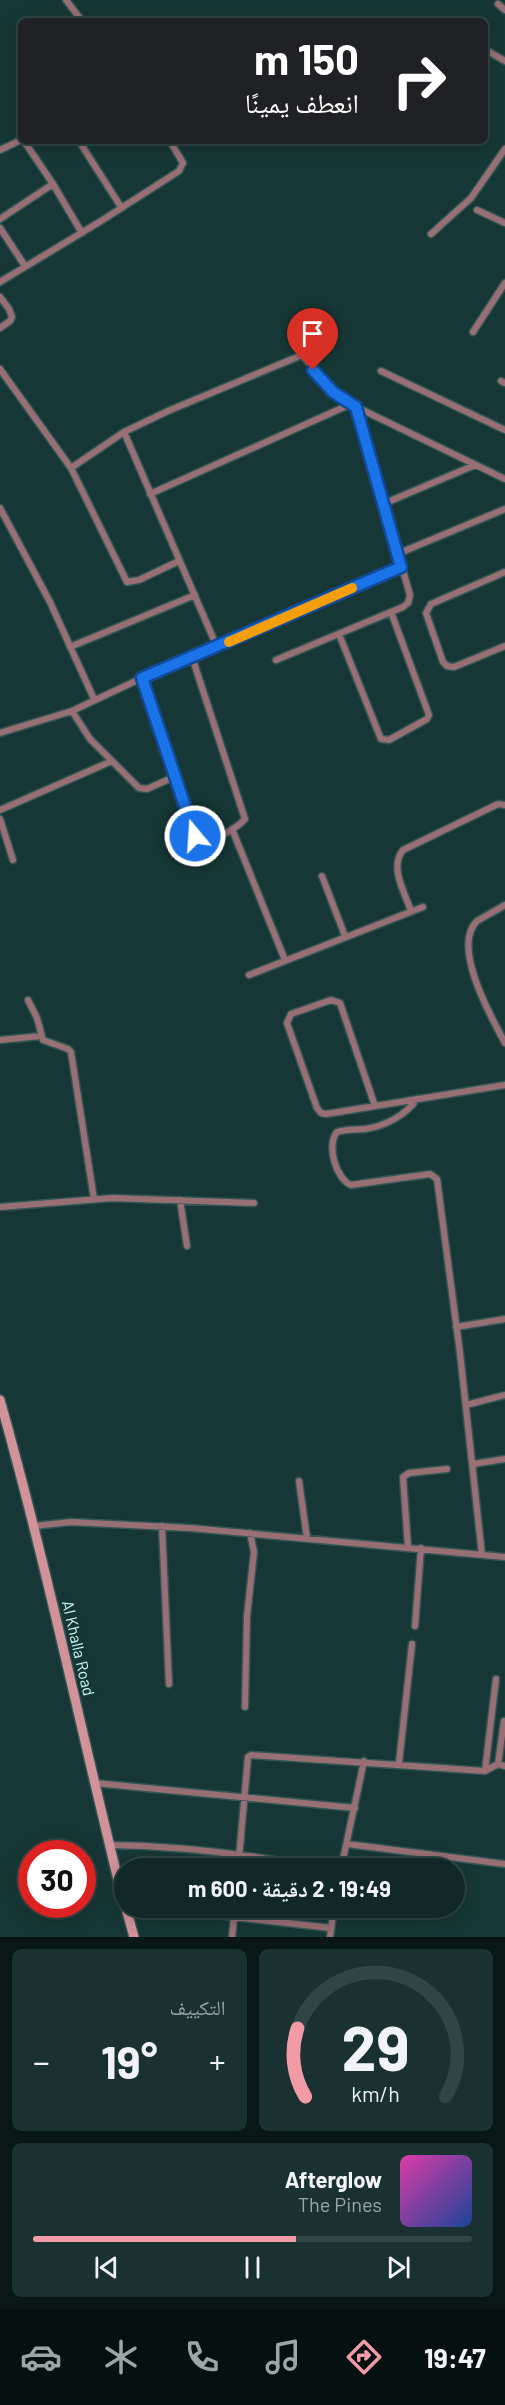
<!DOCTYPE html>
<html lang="ar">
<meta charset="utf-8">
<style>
:root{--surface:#102928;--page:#193130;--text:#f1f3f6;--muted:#9ca6a8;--line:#304545;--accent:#f39aa7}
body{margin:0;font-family:Barlow,"Noto Naskh Arabic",sans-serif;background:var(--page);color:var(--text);direction:rtl;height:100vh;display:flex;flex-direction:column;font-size:22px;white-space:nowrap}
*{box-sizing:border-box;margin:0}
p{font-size:20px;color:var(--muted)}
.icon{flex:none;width:33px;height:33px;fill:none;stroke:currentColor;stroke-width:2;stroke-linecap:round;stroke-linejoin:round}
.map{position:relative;height:1937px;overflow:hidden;direction:ltr}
.details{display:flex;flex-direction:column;gap:12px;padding:12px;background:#091716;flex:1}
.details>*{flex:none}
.guide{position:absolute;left:18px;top:18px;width:470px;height:126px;border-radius:9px;box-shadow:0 3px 15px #0003,0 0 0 2px var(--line);direction:rtl;background:#202124;color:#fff;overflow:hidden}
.speed{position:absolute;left:18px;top:1840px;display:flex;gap:12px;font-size:30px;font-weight:700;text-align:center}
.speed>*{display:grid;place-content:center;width:78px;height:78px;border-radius:50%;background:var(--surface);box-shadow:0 3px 15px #0003,0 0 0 2px var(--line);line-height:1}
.speed .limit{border:9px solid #d22;background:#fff;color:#111}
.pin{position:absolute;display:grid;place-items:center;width:51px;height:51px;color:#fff;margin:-62px -26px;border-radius:50% 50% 50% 0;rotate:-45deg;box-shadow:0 0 6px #0007}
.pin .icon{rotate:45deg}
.me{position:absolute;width:66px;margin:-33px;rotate:342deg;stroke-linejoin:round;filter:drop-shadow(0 0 4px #0008)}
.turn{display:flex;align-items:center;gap:21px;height:126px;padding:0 30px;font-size:27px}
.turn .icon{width:78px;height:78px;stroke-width:2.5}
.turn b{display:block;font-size:42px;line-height:51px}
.big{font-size:45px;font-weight:700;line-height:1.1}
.details .widget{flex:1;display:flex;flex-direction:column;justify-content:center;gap:9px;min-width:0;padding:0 21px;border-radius:9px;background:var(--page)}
.details .dial{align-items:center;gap:0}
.dial svg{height:156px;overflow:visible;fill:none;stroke:var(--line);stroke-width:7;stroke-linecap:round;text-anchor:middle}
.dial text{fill:var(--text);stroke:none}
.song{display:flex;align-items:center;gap:18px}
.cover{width:72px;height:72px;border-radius:9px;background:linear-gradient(135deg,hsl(320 70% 55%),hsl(220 70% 35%))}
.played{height:6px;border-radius:3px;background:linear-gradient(90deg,var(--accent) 60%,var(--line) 60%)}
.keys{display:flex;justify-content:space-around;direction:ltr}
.heat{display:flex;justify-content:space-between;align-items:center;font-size:33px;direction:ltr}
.details .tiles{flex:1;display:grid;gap:12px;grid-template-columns:1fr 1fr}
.widget:last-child{grid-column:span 2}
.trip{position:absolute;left:114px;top:1858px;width:351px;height:60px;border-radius:30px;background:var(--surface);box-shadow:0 3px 15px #0003,0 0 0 2px var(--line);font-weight:700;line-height:60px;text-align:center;direction:rtl}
.menu{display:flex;height:96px;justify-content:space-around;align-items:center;background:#061010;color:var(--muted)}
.menu .icon{width:42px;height:42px}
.menu .active{color:var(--accent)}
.menu b{font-size:27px;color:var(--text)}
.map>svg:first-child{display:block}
</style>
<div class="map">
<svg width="505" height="1937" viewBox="0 0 505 1937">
<rect width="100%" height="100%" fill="#163735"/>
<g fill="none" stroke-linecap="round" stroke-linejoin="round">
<g stroke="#335654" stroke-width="9">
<path id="street" d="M66 0 82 21
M498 4 505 10
M484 49 505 61
M24 141 53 184
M79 141 121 207
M0 150 21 140
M477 210 505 223
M0 219 53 184 82 233
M0 228 25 266
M431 234 471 198 505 149
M0 282 101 221 179 171 183 163 170 141
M0 297 9 309 12 317 10 321 0 328
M473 332 505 283
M0 369 71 468
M381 371 505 430
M501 381 505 383
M124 432 217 647
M150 494 351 404
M383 504 475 465
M0 508 50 602 94 699
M397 554 505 509
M179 561 139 580 127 582 71 468 124 432 168 411 302 355 333 392 346 402 505 479
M505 572 431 604 426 613 443 662 447 666 454 667 505 646
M339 634 381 739 389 740 427 719 429 715 391 612
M70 647 195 595
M276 660 403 607 408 603 410 595 356 407
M142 678 195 836 199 840C214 841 235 830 245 819L192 657
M0 733 72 711
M176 776 147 789 139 788 90 739 72 711 142 678 401 567
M0 810 112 761
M0 819 13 860
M232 829 285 960
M322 876 345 936
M505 905 477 921C451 946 491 1017 505 1043
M411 911C405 893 389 867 403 850L498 804 505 805
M249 975 423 907
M28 1000 37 1018 43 1040 68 1049 71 1052 94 1199
M0 1040 41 1036
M417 1099C405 1116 385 1126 365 1129 355 1130 346 1129 337 1132 326 1145 336 1179 351 1185L430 1174 437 1179 460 1353 482 1555
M375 1106 340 1003 331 1000 291 1014 287 1023 317 1108 321 1113 326 1114 505 1085
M180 1200 187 1246
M0 1207 112 1198 254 1203
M456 1327 505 1319
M466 1405 505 1395
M473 1464 505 1459
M299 1481 307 1538
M34 1526 71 1522 190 1528 505 1557
M162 1526 169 1684
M408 1547 403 1477 409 1473 447 1469
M415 1626 421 1548
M245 1707 247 1616 254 1552 250 1533
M399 1763 412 1644
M498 1764 504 1721
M485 1771 496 1679
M94 1783 355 1808
M347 1844 505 1864
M109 1845C182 1846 254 1855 325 1869
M238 1869 248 1757 251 1755 485 1771 498 1764 505 1766
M341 1869 364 1761
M156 1908 331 1928
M232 1937 235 1908
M330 1937 334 1908"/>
</g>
<g stroke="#335654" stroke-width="12">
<path id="secondary" d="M0 1400C47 1566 82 1736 124 1904
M126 1908 134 1937"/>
</g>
<use href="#street" stroke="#986f75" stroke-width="6"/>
<use href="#secondary" stroke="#d1929a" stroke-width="9"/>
</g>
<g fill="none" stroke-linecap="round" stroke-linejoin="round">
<g stroke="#114b97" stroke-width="15">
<path id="route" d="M195 836 142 678 401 567 356 407 333 392 313 370"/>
</g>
<use href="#route" stroke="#1a73e8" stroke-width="10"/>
<path stroke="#f59e0b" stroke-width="10" d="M229 642 352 588"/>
</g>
<g text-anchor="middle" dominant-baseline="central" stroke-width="6" stroke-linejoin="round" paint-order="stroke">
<g font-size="16" fill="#c9f8f4" stroke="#163735">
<text transform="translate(79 1648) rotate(77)">Al Khalla Road</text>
</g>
</g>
</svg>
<div class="speed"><div class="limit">30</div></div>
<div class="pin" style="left:313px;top:370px;background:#d93025"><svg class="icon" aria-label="arrive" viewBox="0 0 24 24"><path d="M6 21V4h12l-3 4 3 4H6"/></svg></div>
<svg class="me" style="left:195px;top:836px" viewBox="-20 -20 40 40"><circle r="17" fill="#1a73e8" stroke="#fff" stroke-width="3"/><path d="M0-11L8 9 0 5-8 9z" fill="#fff"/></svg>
<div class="trip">19:49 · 2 دقيقة · 600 m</div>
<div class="guide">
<div class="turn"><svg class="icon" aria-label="right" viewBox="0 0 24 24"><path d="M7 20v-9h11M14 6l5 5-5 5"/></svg><div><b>150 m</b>انعطف يمينًا</div></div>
</div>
</div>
<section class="details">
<div class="tiles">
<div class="widget dial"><svg viewBox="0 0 100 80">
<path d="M14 69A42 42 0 1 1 86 69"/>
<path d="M14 69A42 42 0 0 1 10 34" stroke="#f39aa7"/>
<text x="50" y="56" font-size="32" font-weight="700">29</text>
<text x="50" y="72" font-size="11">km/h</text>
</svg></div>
<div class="widget"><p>التكييف</p>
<div class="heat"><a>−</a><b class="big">19°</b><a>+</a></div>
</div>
<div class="widget">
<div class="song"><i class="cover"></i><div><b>Afterglow</b><p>The Pines</p></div></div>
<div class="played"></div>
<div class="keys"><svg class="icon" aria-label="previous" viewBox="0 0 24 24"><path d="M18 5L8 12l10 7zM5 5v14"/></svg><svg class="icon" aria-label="pause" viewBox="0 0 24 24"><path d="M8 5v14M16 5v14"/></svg><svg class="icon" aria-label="next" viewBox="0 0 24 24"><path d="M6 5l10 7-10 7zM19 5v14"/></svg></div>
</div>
</div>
</section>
<nav class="menu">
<b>19:47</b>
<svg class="icon active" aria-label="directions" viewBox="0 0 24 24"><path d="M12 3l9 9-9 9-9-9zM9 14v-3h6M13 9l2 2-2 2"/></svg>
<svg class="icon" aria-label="music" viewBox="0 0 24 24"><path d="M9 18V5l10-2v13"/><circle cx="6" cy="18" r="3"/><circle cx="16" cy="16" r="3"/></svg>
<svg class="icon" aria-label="phone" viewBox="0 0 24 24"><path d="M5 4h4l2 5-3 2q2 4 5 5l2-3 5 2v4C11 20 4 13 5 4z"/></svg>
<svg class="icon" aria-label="climate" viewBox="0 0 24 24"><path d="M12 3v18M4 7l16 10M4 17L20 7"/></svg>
<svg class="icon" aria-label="car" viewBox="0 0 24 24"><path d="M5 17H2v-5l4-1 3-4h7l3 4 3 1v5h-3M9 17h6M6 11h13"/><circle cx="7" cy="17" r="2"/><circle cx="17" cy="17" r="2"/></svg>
</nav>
